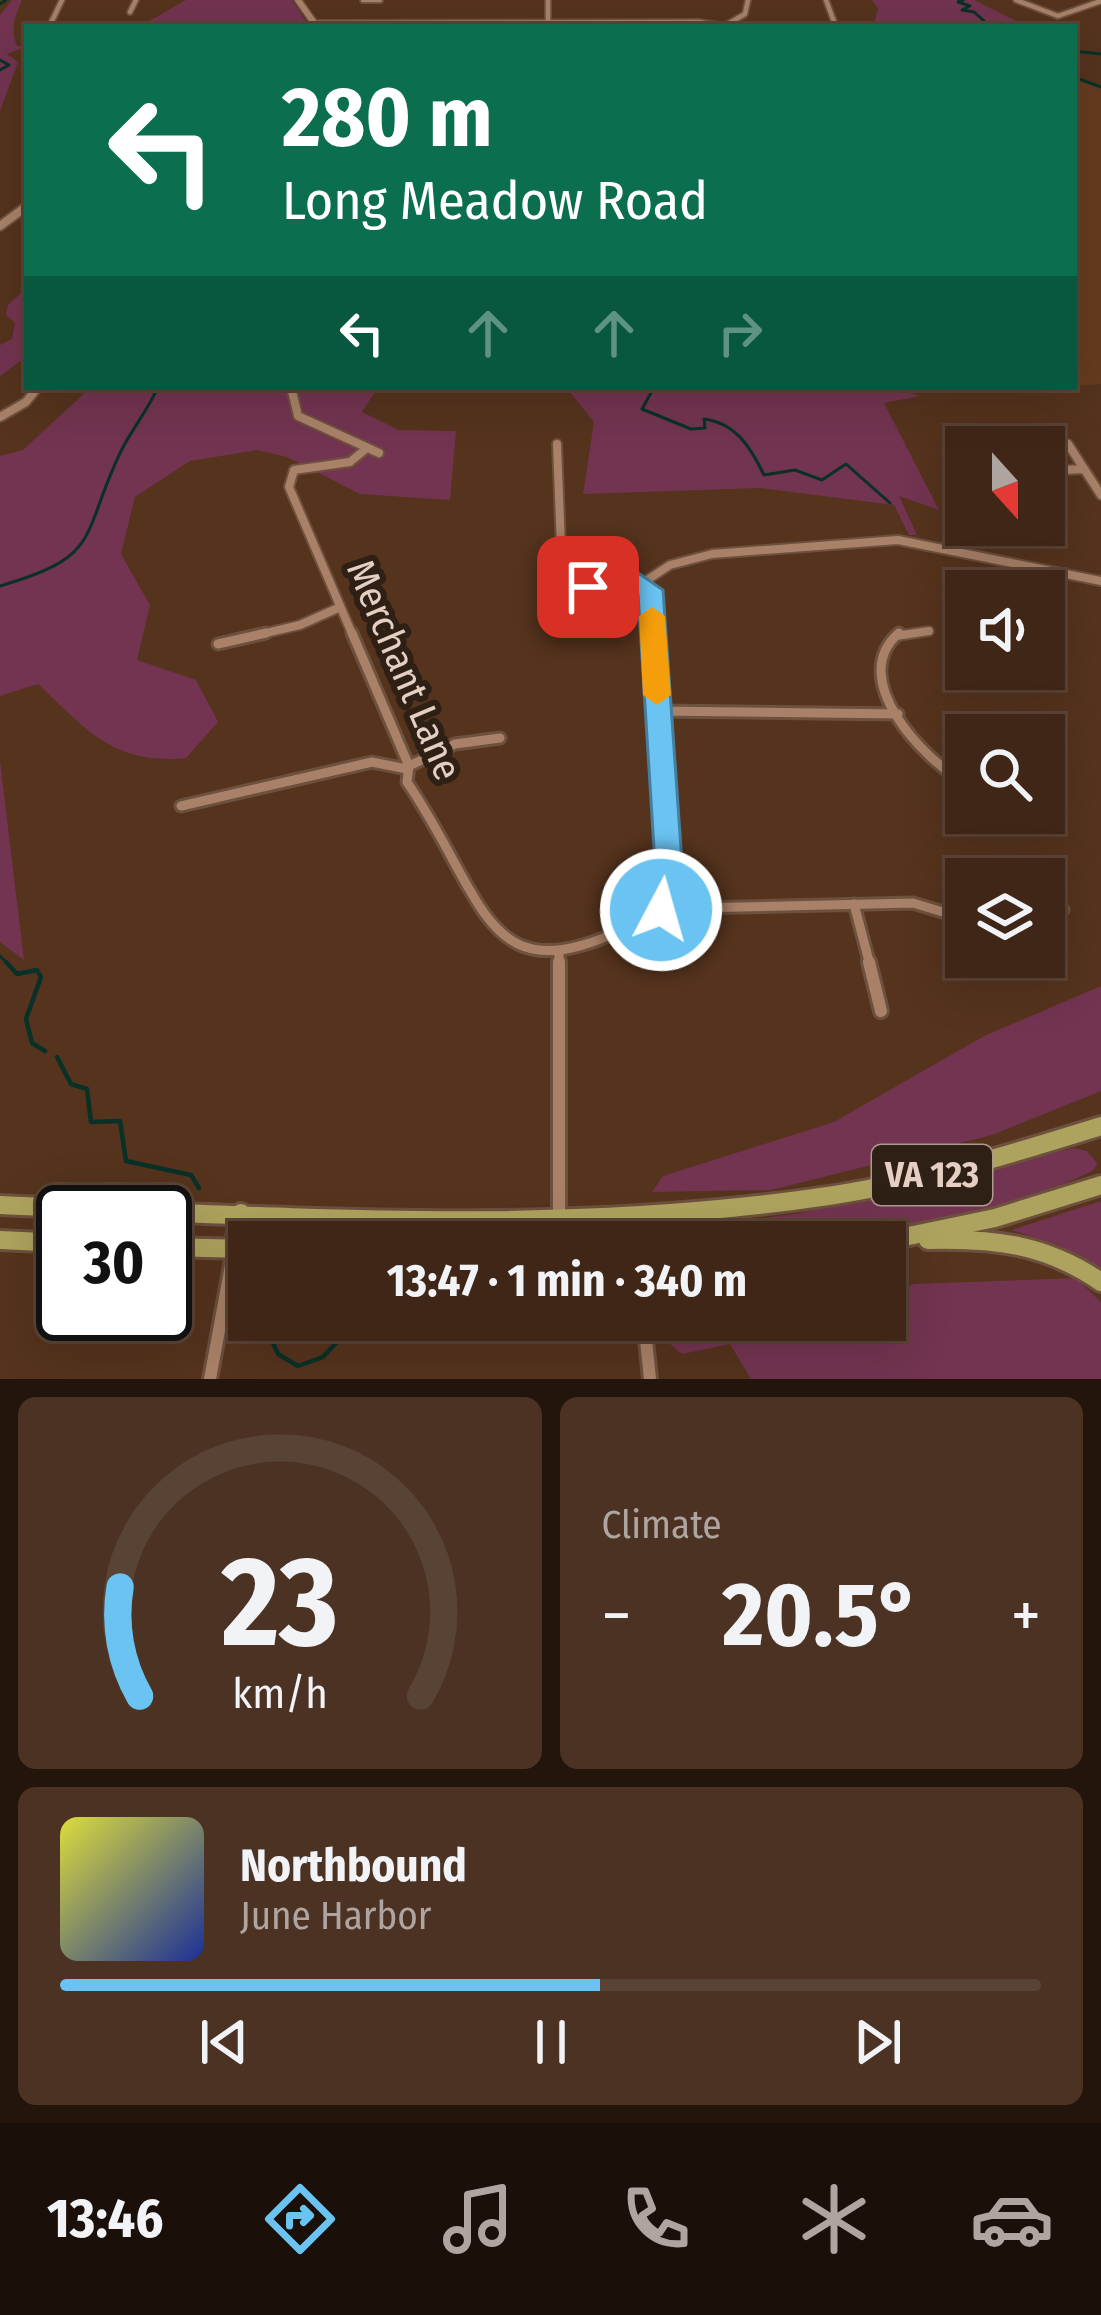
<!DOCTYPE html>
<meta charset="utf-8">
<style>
:root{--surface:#402616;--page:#4b3223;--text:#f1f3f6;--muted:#aea5a1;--line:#594335;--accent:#6ac3f1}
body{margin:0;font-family:"Fira Sans Condensed",sans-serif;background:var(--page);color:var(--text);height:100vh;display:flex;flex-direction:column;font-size:45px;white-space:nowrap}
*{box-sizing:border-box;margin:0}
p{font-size:39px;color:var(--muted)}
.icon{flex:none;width:66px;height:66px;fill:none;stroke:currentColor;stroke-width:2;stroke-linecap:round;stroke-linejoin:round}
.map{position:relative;height:1379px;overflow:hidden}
.drawer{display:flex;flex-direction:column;gap:18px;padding:18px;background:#23150c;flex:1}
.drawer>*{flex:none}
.guide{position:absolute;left:24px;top:24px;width:1053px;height:366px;border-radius:0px;box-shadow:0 12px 48px #0002,0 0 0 3px var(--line);background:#0b6e4f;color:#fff;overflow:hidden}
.needle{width:78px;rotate:159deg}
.buttons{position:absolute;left:945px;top:426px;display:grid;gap:24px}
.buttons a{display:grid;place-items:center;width:120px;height:120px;border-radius:0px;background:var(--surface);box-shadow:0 12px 48px #0002,0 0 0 3px var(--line);font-size:60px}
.speed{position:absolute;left:36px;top:1185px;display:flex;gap:24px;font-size:60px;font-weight:700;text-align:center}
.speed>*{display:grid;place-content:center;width:156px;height:156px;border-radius:50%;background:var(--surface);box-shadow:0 12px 48px #0002,0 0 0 3px var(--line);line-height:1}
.speed .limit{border:6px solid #111;border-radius:18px;background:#fff;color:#111}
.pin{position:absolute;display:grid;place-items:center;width:102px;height:102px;color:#fff;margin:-51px;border-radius:24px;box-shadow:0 6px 18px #0006}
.me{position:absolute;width:132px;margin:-66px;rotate:6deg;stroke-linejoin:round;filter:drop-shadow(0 0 9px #0008)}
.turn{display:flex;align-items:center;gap:42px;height:252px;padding:0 60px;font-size:54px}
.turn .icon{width:156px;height:156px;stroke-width:2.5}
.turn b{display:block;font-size:84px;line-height:102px}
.lanes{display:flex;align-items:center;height:114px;padding:0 60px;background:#0003;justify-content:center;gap:60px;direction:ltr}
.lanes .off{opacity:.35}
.big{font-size:90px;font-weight:700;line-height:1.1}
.drawer .tile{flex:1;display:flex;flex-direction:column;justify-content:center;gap:18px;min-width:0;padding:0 42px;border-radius:18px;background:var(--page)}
.drawer .dial{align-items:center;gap:0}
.dial svg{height:312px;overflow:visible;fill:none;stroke:var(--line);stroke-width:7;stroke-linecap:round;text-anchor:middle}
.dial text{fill:var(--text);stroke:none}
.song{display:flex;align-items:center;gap:36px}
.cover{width:144px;height:144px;border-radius:18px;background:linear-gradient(135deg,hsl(60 70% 55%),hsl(230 70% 35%))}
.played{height:12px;border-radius:6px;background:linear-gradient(90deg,var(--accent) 55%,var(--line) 55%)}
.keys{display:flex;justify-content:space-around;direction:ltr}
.heat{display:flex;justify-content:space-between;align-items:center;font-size:66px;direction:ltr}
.drawer .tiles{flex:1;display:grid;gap:18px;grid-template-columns:1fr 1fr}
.tile:last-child{grid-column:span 2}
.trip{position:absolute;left:228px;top:1221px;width:678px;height:120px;border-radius:0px;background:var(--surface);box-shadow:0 12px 48px #0002,0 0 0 3px var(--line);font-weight:700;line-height:120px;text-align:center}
.dock{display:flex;height:192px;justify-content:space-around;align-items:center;background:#1a0f09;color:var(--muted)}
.dock .icon{width:84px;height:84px}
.dock .active{color:var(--accent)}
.dock b{font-size:54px;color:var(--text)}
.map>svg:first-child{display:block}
</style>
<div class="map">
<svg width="1101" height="1379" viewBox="0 0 1101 1379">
<rect width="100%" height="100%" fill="#55331d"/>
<path fill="#643b20" d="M1074 77 1101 87V384L1074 386Z"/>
<path fill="#723450" d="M12 0H22C15 16 10 29 17 46H27L7 54 18 62 0 111V15Z
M186 0H292L310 27H139Z
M872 0H974L1028 27H873L878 9Z
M27 288V356L0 376V345L12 339 15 323 6 315 8 305Z
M91 387H378L362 412 399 430 456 431 450 500 360 494 287 457 257 450 190 461 135 497 121 554 150 605 137 660 196 680 218 722 186 758C113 765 87 730 38 684L0 696V456L23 450Z
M566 387H892L920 396 884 403 939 510 899 496 917 535H909L894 505 760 488 583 494 594 422Z
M0 761 24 960 0 942Z
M1101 986V1091L992 1135 771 1190 652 1192 663 1176 834 1122 984 1036Z
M1074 1148 1087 1151 1098 1164 1092 1171C977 1229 803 1242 676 1242 645 1242 613 1245 583 1241L604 1233 670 1232 800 1213Z
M1101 1201V1273L1058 1245 1011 1230Z
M263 1228 529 1231 533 1238 267 1241 257 1238Z
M1076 1278 1101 1302V1379H751L730 1344 682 1354 656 1332 659 1320H885V1296L913 1284Z"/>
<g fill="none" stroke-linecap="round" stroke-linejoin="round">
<path stroke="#093127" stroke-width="3" d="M963 0 958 2 970 6 962 10 974 12 991 27
M0 4 6 0
M1074 51 1101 54
M0 60 9 65 0 70
M1074 77 1101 87
M647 387 652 391 642 409 691 429 705 428 704 419C736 423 751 448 764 475L795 470 822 480 846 464 890 503
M0 586C104 556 80 536 121 451 132 429 148 410 158 387
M0 956 9 965"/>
<path stroke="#093127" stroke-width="4.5" d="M6 962 17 974 37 970 41 977 26 1019 32 1043 45 1051
M57 1057 71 1084 87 1089 91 1122 120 1121 126 1161 191 1175 199 1188
M263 1321 278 1354 298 1366 323 1357 348 1330"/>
<g stroke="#6d503d" stroke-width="8">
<path id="minor-far3" d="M363 0H380
M548 0V22
M826 0 836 27
M1016 0 1058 16 1101 1
M130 12 136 0
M314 23 699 22 730 27
M726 25 745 14 748 0
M49 27 62 0"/>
</g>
<g stroke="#6d503d" stroke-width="12">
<path id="minor-far2" d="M291 387 298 416 379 453
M0 417 26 402 38 387
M557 444 562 573 580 587 644 582 670 565 712 554 898 540 1101 581
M1068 444 1101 495
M1044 471 1084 469
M644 582 650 591 653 636
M253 636 300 625 338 608
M353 636 289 487 294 470 350 462 367 448
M896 636 929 631"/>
</g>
<g stroke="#6d503d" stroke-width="15">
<path id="minor-far1" d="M352 633 409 766 407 782C496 913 483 1015 674 902L694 908 913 903 966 919
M653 633 674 902
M899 633C846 678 923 760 966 783
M218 644 266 633
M658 711 898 714
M409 766 455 744 500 738
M181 806 372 762 407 769
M854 904 870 965
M1044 918 1063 910
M559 951V965"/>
</g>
<g stroke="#6d503d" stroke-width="18">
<path id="minor" d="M559 962V1242
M869 962 881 1011
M636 1320 646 1340 650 1379
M210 1379 234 1249"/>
</g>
<g stroke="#6d503d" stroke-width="9">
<path id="secondary-far1" d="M298 0 317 27"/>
</g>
<g stroke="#6d503d" stroke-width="12">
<path id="secondary" d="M0 226 27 206"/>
</g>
<g stroke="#6d503d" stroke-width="24">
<path id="primary" d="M0 1205C276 1216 553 1237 828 1196 921 1182 1011 1154 1101 1126
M0 1240 63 1243
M928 1240C993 1238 1046 1244 1101 1282
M880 1242 995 1218 1101 1185
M165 1247 249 1249
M234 1249 241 1213"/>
</g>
<use href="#minor-far3" stroke="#a88168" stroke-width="4.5"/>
<use href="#minor-far2" stroke="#a88168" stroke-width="8"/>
<use href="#minor-far1" stroke="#a88168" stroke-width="9"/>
<use href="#minor" stroke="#a88168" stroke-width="12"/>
<use href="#secondary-far1" stroke="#a88168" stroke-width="6"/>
<use href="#secondary" stroke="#a88168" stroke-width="8"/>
<use href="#primary" stroke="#aea35e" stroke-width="18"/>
</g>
<path fill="#6ac3f1" stroke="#457f9d" stroke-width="3" d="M634 570 663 590 683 877 690 902 685 912 661 924 650 920 645 910 657 896 638 594 630 588 588 596 575 587 588 578Z"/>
<path fill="#f59e0b" d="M652 607 665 616 671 695 657 705 643 695 639 616Z"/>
<g text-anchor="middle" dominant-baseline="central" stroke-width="12" stroke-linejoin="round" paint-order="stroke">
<rect fill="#2f2016" stroke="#ae9a8f" stroke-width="3" x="872" y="1145" width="120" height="60" rx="9"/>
<g font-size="36" font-weight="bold" fill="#e5cfc3">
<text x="932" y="1175">VA 123</text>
</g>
<g font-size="39" fill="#e5cfc3" stroke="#2f2016">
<text transform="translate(404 670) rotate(67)">Merchant Lane</text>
</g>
</g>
</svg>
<div class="buttons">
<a><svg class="needle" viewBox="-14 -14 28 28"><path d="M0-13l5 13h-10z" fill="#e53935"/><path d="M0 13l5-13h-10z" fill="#aea5a1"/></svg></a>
<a><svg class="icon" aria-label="sound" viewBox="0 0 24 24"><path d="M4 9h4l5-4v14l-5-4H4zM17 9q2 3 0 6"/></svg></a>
<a><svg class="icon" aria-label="search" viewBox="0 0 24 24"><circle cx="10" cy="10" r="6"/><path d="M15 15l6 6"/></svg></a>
<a><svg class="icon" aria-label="layers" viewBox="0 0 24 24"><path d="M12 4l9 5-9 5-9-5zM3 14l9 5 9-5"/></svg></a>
</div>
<div class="speed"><div class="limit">30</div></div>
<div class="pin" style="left:588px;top:587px;background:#d93025"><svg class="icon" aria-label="arrive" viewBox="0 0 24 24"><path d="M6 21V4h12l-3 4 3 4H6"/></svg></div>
<svg class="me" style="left:661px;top:910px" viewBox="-20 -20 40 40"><circle r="17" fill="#6ac3f1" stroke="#fff" stroke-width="3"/><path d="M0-11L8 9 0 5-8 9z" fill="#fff"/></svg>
<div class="trip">13:47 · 1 min · 340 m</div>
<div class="guide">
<div class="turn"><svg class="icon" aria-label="left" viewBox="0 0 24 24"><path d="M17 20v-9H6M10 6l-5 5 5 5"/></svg><div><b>280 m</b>Long Meadow Road</div></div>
<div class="lanes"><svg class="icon" aria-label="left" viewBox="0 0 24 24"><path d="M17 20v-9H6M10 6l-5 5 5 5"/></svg><svg class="icon off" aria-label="ahead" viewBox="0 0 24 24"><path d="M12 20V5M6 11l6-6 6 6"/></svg><svg class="icon off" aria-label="ahead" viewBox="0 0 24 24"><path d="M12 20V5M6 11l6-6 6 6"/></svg><svg class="icon off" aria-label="right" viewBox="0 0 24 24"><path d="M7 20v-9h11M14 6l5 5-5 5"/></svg></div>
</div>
</div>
<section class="drawer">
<div class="tiles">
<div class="tile dial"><svg viewBox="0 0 100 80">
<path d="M14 69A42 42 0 1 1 86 69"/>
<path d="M14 69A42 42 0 0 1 9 41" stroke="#6ac3f1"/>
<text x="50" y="56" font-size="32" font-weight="700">23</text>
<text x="50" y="72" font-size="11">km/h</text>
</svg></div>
<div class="tile"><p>Climate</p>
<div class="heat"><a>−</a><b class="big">20.5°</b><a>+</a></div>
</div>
<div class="tile">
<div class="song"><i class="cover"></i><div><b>Northbound</b><p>June Harbor</p></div></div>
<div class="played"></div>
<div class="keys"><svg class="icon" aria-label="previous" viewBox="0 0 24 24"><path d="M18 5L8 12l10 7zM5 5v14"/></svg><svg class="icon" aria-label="pause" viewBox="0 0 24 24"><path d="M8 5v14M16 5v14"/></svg><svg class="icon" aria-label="next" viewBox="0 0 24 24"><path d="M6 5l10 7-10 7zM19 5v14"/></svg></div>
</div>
</div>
</section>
<nav class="dock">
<b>13:46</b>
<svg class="icon active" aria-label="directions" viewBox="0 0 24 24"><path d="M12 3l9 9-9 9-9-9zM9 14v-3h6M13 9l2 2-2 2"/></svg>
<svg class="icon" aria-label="music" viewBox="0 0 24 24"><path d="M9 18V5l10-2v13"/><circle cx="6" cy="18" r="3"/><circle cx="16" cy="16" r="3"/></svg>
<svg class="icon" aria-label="phone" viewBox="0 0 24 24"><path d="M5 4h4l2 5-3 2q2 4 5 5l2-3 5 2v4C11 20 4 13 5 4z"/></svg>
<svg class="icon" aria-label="climate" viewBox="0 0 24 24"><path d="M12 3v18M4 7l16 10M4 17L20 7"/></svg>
<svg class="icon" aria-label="car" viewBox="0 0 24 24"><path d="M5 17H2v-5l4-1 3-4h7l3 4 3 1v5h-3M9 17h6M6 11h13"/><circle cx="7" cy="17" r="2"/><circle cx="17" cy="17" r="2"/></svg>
</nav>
